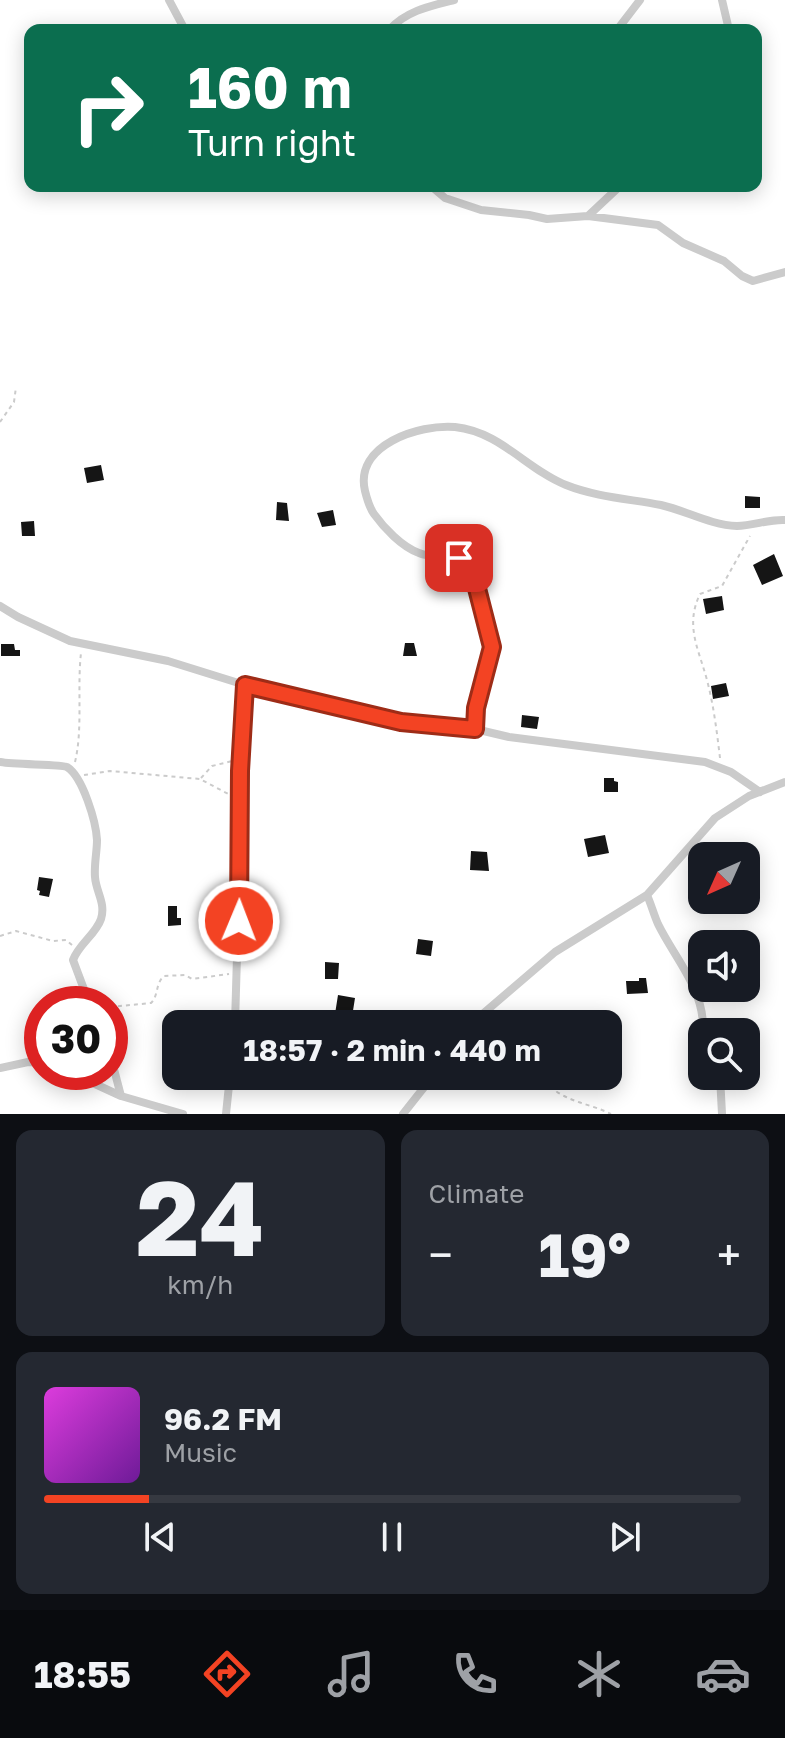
<!DOCTYPE html>
<meta charset="utf-8">
<style>
:root{--surface:#171b24;--page:#242831;--text:#f1f3f6;--muted:#9ea1a6;--line:#363941;--accent:#f34323}
body{margin:0;font-family:"Golos Text",sans-serif;background:var(--page);color:var(--text);height:100vh;display:flex;flex-direction:column;font-size:30px;white-space:nowrap}
*{box-sizing:border-box;margin:0}
p{font-size:26px;color:var(--muted)}
.icon{flex:none;width:44px;height:44px;fill:none;stroke:currentColor;stroke-width:2;stroke-linecap:round;stroke-linejoin:round}
.map{position:relative;height:1114px;overflow:hidden}
.details{display:flex;flex-direction:column;gap:16px;padding:16px;background:#0d0f14;flex:1}
.details>*{flex:none}
.hud{position:absolute;left:24px;top:24px;width:738px;height:168px;border-radius:16px;box-shadow:0 4px 20px #0003;background:#0b6e4f;color:#fff;overflow:hidden}
.needle{width:52px;rotate:225deg}
.controls{position:absolute;left:688px;top:842px;display:grid;gap:16px}
.controls a{display:grid;place-items:center;width:72px;height:72px;border-radius:16px;background:var(--surface);box-shadow:0 4px 20px #0003;font-size:40px}
.speed{position:absolute;left:24px;top:986px;display:flex;gap:16px;font-size:40px;font-weight:700;text-align:center}
.speed>*{display:grid;place-content:center;width:104px;height:104px;border-radius:50%;background:var(--surface);box-shadow:0 4px 20px #0003;line-height:1}
.speed .limit{border:12px solid #d22;background:#fff;color:#111}
.pin{position:absolute;display:grid;place-items:center;width:68px;height:68px;color:#fff;margin:-34px;border-radius:16px;box-shadow:0 4px 12px #0006}
.me{position:absolute;width:88px;margin:-44px;rotate:1deg;stroke-linejoin:round;filter:drop-shadow(0 0 6px #0008)}
.turn{display:flex;align-items:center;gap:28px;height:168px;padding:0 32px;font-size:36px}
.turn .icon{width:104px;height:104px;stroke-width:2.5}
.turn b{display:block;font-size:56px;line-height:68px}
.big{font-size:60px;font-weight:700;line-height:1.1}
.details .card{flex:1;display:flex;flex-direction:column;justify-content:center;gap:12px;min-width:0;padding:0 28px;border-radius:16px;background:var(--page)}
.details .dial{align-items:center;gap:0}
.dial b{font-size:104px;line-height:1}
.song{display:flex;align-items:center;gap:24px}
.cover{width:96px;height:96px;border-radius:12px;background:linear-gradient(135deg,hsl(300 70% 55%),hsl(280 70% 35%))}
.played{height:8px;border-radius:4px;background:linear-gradient(90deg,var(--accent) 15%,var(--line) 15%)}
.keys{display:flex;justify-content:space-around;direction:ltr}
.heat{display:flex;justify-content:space-between;align-items:center;font-size:44px;direction:ltr}
.details .tiles{flex:1;display:grid;gap:16px;grid-template-columns:1fr 1fr}
.card:last-child{grid-column:span 2}
.trip{position:absolute;left:162px;top:1010px;width:460px;height:80px;border-radius:16px;background:var(--surface);box-shadow:0 4px 20px #0003;font-weight:700;line-height:80px;text-align:center}
.tab-bar{display:flex;height:128px;justify-content:space-around;align-items:center;background:#090b0e;color:var(--muted)}
.tab-bar .icon{width:56px;height:56px}
.tab-bar .current{color:var(--accent)}
.tab-bar b{font-size:36px;color:var(--text)}
.map>svg:first-child{display:block}
</style>
<div class="map">
<svg width="785" height="1114" viewBox="0 0 785 1114">
<rect width="100%" height="100%" fill="#fff"/>
<path fill="#151515" d="M101 465 104 480 87 483 84 468Z
M745 496 760 497V508H745Z
M277 502 287 503 289 521 276 520Z
M333 510 336 525 322 527 317 513Z
M34 521 35 536H22L21 522Z
M774 554 783 576 762 585 753 565Z
M722 596 724 610 706 614 703 599Z
M405 643H414L417 656H403Z
M1 644H14L15 650H20V656H1Z
M726 683 729 696 713 699 711 686Z
M522 715 539 717 537 729 521 727Z
M604 778H614V781L618 782V792H604Z
M605 835 609 853 588 857 584 839Z
M471 851 487 852 489 871 470 870Z
M39 877 53 879 49 897 39 895 40 891 37 890Z
M168 906H177V918H181V925L168 926Z
M418 939 433 941 431 956 416 954Z
M325 962 339 963 338 979H325Z
M639 978H646L648 993 627 994 626 981H639Z
M338 995 355 998 352 1017 335 1014Z"/>
<g fill="none" stroke-linecap="round" stroke-linejoin="round">
<path stroke="#cbcbcb" stroke-width="2" stroke-dasharray="4 4" stroke-linecap="butt" d="M0 422 14 402 16 387
M720 758C717 733 714 708 708 684 700 651 684 627 700 594L722 586 750 536
M75 762C83 729 77 688 81 653
M84 775 110 771 200 779 232 796
M201 778 212 766 232 761
M0 936 16 931 53 941 66 940 72 945
M75 1004 80 998
M110 1007 151 1003C159 995 155 984 164 976L185 975 192 979 229 974
M552 1076 557 1092C574 1103 593 1105 611 1114"/>
<path stroke="#cbcbcb" stroke-width="8" d="M169 0 185 30
M722 0 729 30
M389 30C406 11 430 6 454 0
M617 30 640 0
M431 186 445 198 481 210 529 215 547 219 588 216 658 225 683 243 724 261 742 276 753 281 785 272
M588 216 620 186
M0 606 18 617 70 641 168 661 245 685 401 722 475 729 509 737 705 762 731 772 760 792
M475 729 476 708 492 647 471 565C458 552 435 560 419 553 402 547 384 528 374 514 369 507 367 499 365 491 354 445 419 424 455 427 501 432 526 469 566 485 596 497 630 499 661 505 687 511 710 525 737 526 753 526 769 519 785 520
M0 762C13 765 62 764 67 767 83 777 96 822 97 840 97 852 94 864 95 877 96 892 106 903 101 919 96 934 79 944 73 960L85 992 99 1004
M647 895C651 904 654 915 658 924 675 959 705 989 703 1032
M235 1024 245 685
M471 1024 555 952 647 895 715 818 749 796 785 782
M110 1054 121 1096
M0 1068 28 1062 42 1063
M69 1072 121 1096 183 1114
M720 1076 722 1114
M226 1114 230 1076
M403 1114 433 1076"/>
</g>
<g fill="none" stroke-linecap="round" stroke-linejoin="round">
<g stroke="#9e2c17" stroke-width="20">
<path id="route" d="M239 921 240 771 245 685 401 722 475 729 476 708 492 647 471 565 459 558"/>
</g>
<use href="#route" stroke="#f34323" stroke-width="14"/>
</g>
</svg>
<div class="controls">
<a><svg class="needle" viewBox="-14 -14 28 28"><path d="M0-13l5 13h-10z" fill="#e53935"/><path d="M0 13l5-13h-10z" fill="#9ea1a6"/></svg></a>
<a><svg class="icon" aria-label="sound" viewBox="0 0 24 24"><path d="M4 9h4l5-4v14l-5-4H4zM17 9q2 3 0 6"/></svg></a>
<a><svg class="icon" aria-label="search" viewBox="0 0 24 24"><circle cx="10" cy="10" r="6"/><path d="M15 15l6 6"/></svg></a>
</div>
<div class="speed"><div class="limit">30</div></div>
<div class="pin" style="left:459px;top:558px;background:#d93025"><svg class="icon" aria-label="arrive" viewBox="0 0 24 24"><path d="M6 21V4h12l-3 4 3 4H6"/></svg></div>
<svg class="me" style="left:239px;top:921px" viewBox="-20 -20 40 40"><circle r="17" fill="#f34323" stroke="#fff" stroke-width="3"/><path d="M0-11L8 9 0 5-8 9z" fill="#fff"/></svg>
<div class="trip">18:57 · 2 min · 440 m</div>
<div class="hud">
<div class="turn"><svg class="icon" aria-label="right" viewBox="0 0 24 24"><path d="M7 20v-9h11M14 6l5 5-5 5"/></svg><div><b>160 m</b>Turn right</div></div>
</div>
</div>
<section class="details">
<div class="tiles">
<div class="card dial"><b>24</b><p>km/h</p></div>
<div class="card"><p>Climate</p>
<div class="heat"><a>−</a><b class="big">19°</b><a>+</a></div>
</div>
<div class="card">
<div class="song"><i class="cover"></i><div><b>96.2 FM</b><p>Music</p></div></div>
<div class="played"></div>
<div class="keys"><svg class="icon" aria-label="previous" viewBox="0 0 24 24"><path d="M18 5L8 12l10 7zM5 5v14"/></svg><svg class="icon" aria-label="pause" viewBox="0 0 24 24"><path d="M8 5v14M16 5v14"/></svg><svg class="icon" aria-label="next" viewBox="0 0 24 24"><path d="M6 5l10 7-10 7zM19 5v14"/></svg></div>
</div>
</div>
</section>
<nav class="tab-bar">
<b>18:55</b>
<svg class="icon current" aria-label="directions" viewBox="0 0 24 24"><path d="M12 3l9 9-9 9-9-9zM9 14v-3h6M13 9l2 2-2 2"/></svg>
<svg class="icon" aria-label="music" viewBox="0 0 24 24"><path d="M9 18V5l10-2v13"/><circle cx="6" cy="18" r="3"/><circle cx="16" cy="16" r="3"/></svg>
<svg class="icon" aria-label="phone" viewBox="0 0 24 24"><path d="M5 4h4l2 5-3 2q2 4 5 5l2-3 5 2v4C11 20 4 13 5 4z"/></svg>
<svg class="icon" aria-label="climate" viewBox="0 0 24 24"><path d="M12 3v18M4 7l16 10M4 17L20 7"/></svg>
<svg class="icon" aria-label="car" viewBox="0 0 24 24"><path d="M5 17H2v-5l4-1 3-4h7l3 4 3 1v5h-3M9 17h6M6 11h13"/><circle cx="7" cy="17" r="2"/><circle cx="17" cy="17" r="2"/></svg>
</nav>
